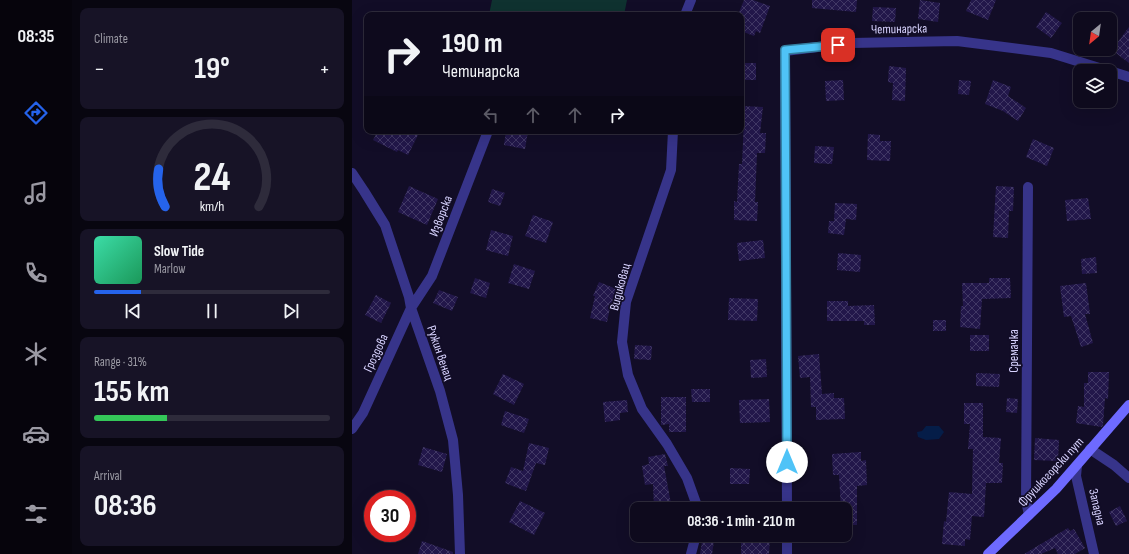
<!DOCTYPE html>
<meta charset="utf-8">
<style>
:root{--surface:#0e0a1d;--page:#171326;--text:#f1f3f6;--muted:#9b9aa4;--line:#2e2b3b;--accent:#2563eb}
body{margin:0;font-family:"Sofia Sans Condensed",sans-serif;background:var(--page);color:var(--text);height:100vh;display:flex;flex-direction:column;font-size:15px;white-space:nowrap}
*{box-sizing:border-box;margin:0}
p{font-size:13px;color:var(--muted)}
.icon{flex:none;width:22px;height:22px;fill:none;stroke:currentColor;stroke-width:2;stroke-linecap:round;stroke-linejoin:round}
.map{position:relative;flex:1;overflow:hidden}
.panel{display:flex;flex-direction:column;gap:8px;padding:8px;background:#080610;width:280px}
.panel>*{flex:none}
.top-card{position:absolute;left:12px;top:12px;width:380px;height:122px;border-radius:8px;box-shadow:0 4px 16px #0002,0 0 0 1px var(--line);background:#0e0a1d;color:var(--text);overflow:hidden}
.needle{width:26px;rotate:209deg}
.fabs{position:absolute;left:721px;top:12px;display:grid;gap:8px}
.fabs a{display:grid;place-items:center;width:44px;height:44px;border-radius:8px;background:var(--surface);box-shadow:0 4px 16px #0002,0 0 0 1px var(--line);font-size:20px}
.speed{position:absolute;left:12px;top:490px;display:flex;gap:8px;font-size:20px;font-weight:700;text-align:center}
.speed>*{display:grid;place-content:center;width:52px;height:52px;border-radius:50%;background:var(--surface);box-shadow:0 4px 16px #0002,0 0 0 1px var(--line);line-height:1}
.speed .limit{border:6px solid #d22;background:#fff;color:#111}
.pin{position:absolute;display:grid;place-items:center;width:34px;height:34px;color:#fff;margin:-17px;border-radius:8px;box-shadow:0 2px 6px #0006}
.me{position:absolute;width:44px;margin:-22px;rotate:0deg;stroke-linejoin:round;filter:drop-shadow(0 0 3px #0008)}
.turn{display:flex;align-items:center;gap:14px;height:84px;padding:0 12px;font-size:18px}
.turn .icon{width:52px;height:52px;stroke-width:2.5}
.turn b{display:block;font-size:28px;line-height:34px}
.lanes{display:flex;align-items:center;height:38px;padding:0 12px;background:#0003;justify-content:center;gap:20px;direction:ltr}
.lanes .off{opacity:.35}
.big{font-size:30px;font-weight:700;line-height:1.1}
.panel .tile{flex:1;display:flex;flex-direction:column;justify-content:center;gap:6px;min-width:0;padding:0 14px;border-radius:8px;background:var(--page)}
.panel .dial{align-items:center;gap:0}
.dial svg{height:104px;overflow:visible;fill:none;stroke:var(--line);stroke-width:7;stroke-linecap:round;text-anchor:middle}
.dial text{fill:var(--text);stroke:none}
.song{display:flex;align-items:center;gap:12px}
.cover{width:48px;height:48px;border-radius:6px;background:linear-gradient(135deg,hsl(160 70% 55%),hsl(150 70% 35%))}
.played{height:4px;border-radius:2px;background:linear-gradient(90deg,var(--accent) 20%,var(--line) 20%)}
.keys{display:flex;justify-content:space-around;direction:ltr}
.heat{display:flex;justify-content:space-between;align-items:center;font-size:22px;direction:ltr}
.charge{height:6px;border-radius:3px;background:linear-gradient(90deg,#34c759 31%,var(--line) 0)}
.trip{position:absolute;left:278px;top:502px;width:222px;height:40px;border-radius:8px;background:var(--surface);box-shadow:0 4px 16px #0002,0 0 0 1px var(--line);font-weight:700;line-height:40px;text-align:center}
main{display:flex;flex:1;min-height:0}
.tab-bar{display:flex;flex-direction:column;width:72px;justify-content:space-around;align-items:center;background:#06040c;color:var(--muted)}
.tab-bar .icon{width:28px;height:28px}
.tab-bar .active{color:var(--accent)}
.tab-bar b{font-size:18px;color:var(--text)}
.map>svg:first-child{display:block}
</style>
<main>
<nav class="tab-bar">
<b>08:35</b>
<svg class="icon active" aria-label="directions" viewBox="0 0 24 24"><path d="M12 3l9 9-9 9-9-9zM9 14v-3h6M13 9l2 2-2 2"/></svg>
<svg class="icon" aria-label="music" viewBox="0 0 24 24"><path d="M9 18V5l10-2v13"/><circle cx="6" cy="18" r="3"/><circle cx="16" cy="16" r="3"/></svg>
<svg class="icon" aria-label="phone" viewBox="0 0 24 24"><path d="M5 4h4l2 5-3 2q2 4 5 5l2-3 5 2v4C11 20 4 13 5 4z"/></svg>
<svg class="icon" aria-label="climate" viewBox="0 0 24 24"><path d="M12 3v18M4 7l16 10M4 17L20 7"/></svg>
<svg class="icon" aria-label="car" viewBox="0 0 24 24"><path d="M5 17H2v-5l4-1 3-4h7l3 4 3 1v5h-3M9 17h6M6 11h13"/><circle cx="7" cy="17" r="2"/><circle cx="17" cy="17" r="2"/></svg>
<svg class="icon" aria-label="filters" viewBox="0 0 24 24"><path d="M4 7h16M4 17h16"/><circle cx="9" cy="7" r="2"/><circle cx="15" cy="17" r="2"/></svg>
</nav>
<section class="panel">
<div class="tile"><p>Climate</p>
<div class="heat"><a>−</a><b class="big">19°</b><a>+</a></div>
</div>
<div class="tile dial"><svg viewBox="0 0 100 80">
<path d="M14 69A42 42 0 1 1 86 69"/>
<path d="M14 69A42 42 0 0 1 9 40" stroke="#2563eb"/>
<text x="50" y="56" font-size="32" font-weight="700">24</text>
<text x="50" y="72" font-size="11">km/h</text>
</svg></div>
<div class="tile">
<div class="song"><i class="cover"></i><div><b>Slow Tide</b><p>Marlow</p></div></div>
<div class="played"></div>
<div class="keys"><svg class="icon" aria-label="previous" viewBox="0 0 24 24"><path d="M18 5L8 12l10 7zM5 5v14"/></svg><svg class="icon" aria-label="pause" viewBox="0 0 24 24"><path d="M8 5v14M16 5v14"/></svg><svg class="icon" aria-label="next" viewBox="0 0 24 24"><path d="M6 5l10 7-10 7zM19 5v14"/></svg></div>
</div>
<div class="tile"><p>Range · 31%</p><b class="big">155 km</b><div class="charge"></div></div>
<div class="tile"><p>Arrival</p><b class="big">08:36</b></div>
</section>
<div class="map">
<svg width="777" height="554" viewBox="0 0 777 554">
<defs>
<pattern id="building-cross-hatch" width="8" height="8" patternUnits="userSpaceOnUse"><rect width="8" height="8" fill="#22174a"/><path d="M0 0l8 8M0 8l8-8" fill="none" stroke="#413865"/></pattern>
</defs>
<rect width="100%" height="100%" fill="#120d27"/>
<path fill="#0f3230" d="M140 0H275L272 15H137Z"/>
<path fill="#051d48" d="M574 426H587L592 432 587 439 574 440 566 437 565 432 570 431Z"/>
<path fill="url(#building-cross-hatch)" d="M392 0H401L418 6 408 33 404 31 402 36 389 31V15H386Z
M460 0H505L504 12 460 8Z
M568 0 588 3 586 22 566 19Z
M619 0H644L636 20 614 11Z
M521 7 544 8 543 22 520 21Z
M694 12 710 23 699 38 684 27Z
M777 27V63L760 50Z
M389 63H404V80H389Z
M537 66 554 68 553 101 540 100 541 83 536 82Z
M491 80 492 100 474 101 473 81Z
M607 80 619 81 617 95 606 94Z
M641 80 659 87 656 96 674 108 666 121 651 111 633 104Z
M390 106 411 107 408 133H414L413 153H405L403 202H406L405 221 382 220V201L385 202 387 164H390L392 121H389Z
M26 131H68L56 155 46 150 45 152 21 140Z
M154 131H176L173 149 152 145Z
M516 134 528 135V141H539L538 161 515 160Z
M681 139 702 148 695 166 674 157Z
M463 146 482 147 480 164 462 163Z
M57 186 86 199 75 225 46 212Z
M644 186 662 187 661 211H657L656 238 641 237Z
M140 189 153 193 148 206 136 202Z
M736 198 739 219 715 221 713 200Z
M483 203 505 204 504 220 494 219 492 235 476 233 477 221H482Z
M181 215 201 222 194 243 173 236Z
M139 230 161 236 156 256 134 250Z
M411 240 413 258 387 261 385 243Z
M486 253 509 255 508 272 485 270Z
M744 257 745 273 730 274 729 259Z
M162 264 183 271 177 289 156 283Z
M123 278 138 283 134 298 118 293Z
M637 278H658L659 298 630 299 628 329 608 327 609 306H611L610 283H637Z
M247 282 267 290 261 304 259 303 255 322 238 318 243 296H241Z
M734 283 738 314H733L741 343 729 347 719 316 712 317 708 286Z
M87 290 106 297 100 311 81 303Z
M24 295 39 303 29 323 13 315Z
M377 298 406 299 405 321 376 320Z
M475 301H496V306L522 305 523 325H512V321H475Z
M581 320H594V331H581Z
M618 335H637V351H618Z
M283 345 300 346 299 360 282 359Z
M467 354 470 394 482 393V398H492L493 419 464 420V407H459L458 377 448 378 446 356Z
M414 359 415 377 399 378 398 360Z
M736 372H757L756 399 753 398 751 425 750 427 724 423 726 406 732 407V383H736Z
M624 373 648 374 647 387 624 386Z
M151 374 172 384 162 405 141 394Z
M339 389H358V402H340Z
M309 397H334V432H317V424L309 425Z
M655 398 666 399 665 413 654 412Z
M417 399 418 422 388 423 387 400Z
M275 400 276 412 268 413V420L253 422 251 402Z
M612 403H631V437L649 438 647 463H651L650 483H634L632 517 620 516 618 540 613 539V546L590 544 592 521 594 522 597 492 620 494 621 449H616L618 424H612Z
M153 411 177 419 172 433 149 425Z
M683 438 707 440 706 461 682 460Z
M177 443 197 448 193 465 184 463 174 491 153 483 159 467 171 471Z
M71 447 95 454 90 472 66 465Z
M509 452V461L514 460 515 485 505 486V525H493V509H489L487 475H481L480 454Z
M313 454 316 466H312L320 509H302L301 484 293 485 290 466 297 464 296 457Z
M378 468 398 469 397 484H378Z
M168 501 193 513 182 535 157 522Z
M768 506 775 521 764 526 757 512Z
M716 528 718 531 722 529 733 548 723 554H706L703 548 689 554H672Z
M351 535H363L360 554H348Z
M389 537 418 538 417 554H389Z
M70 541 101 552V554H66Z"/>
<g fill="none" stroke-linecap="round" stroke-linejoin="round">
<path stroke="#37348a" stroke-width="10" d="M333 15 339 0
M758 71 777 77
M321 131 319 170 274 302 270 342 276 375 290 409 315 444 335 478 344 503 345 509
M0 173 12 191 33 225 57 297 59 308 88 391 101 440 106 495 108 554
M676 187 674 501 677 515
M0 429 11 413 59 308 80 276 136 131
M738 449 762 465 777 478
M725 466 724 476 742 554
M435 509 433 51 499 43 605 41 699 53 757 71
M435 535V554
M339 554 344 535"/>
<path stroke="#6e6aff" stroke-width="10" d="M636 554 704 489 777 405"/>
</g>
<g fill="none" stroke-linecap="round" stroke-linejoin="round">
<g stroke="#337fa1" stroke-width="10">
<path id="route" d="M435 462 433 50 486 45"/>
</g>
<use href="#route" stroke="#4fc3f7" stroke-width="7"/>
</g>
<g text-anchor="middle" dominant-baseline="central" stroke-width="3.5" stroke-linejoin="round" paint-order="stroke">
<g font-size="13" fill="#d8d3ff" stroke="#120d27">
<text transform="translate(547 29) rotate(-1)">Четинарска</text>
<text transform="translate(89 216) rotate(-69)">Изворска</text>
<text transform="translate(268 287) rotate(-75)">Видиковац</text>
<text transform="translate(662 351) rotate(-90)">Сремачка</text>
<text transform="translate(24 353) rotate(-65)">Гроздова</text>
<text transform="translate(88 353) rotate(71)">Ружин венац</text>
<text transform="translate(699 472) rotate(-47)">Фрушкогорски пут</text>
<text transform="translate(745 507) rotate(77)">Западна</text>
</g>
</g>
</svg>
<div class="fabs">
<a><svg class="needle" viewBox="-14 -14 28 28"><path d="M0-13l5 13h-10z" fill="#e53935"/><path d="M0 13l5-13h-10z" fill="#9b9aa4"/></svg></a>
<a><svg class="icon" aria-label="layers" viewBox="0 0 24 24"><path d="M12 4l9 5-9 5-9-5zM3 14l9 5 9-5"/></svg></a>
</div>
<div class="speed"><div class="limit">30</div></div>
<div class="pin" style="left:486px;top:45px;background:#d93025"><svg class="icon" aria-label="arrive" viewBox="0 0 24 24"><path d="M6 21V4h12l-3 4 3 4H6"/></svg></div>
<svg class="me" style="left:435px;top:462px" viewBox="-20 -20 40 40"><circle r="19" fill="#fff"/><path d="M0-13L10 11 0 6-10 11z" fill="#4fc3f7"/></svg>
<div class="trip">08:36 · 1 min · 210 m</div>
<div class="top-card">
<div class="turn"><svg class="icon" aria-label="right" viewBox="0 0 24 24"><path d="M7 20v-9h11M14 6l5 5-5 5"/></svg><div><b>190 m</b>Четинарска</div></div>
<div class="lanes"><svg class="icon off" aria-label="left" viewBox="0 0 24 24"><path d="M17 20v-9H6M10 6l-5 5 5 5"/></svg><svg class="icon off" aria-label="ahead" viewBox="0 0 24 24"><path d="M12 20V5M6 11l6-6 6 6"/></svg><svg class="icon off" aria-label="ahead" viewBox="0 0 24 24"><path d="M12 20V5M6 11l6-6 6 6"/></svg><svg class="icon" aria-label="right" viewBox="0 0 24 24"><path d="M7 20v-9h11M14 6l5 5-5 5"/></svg></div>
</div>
</div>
</main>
